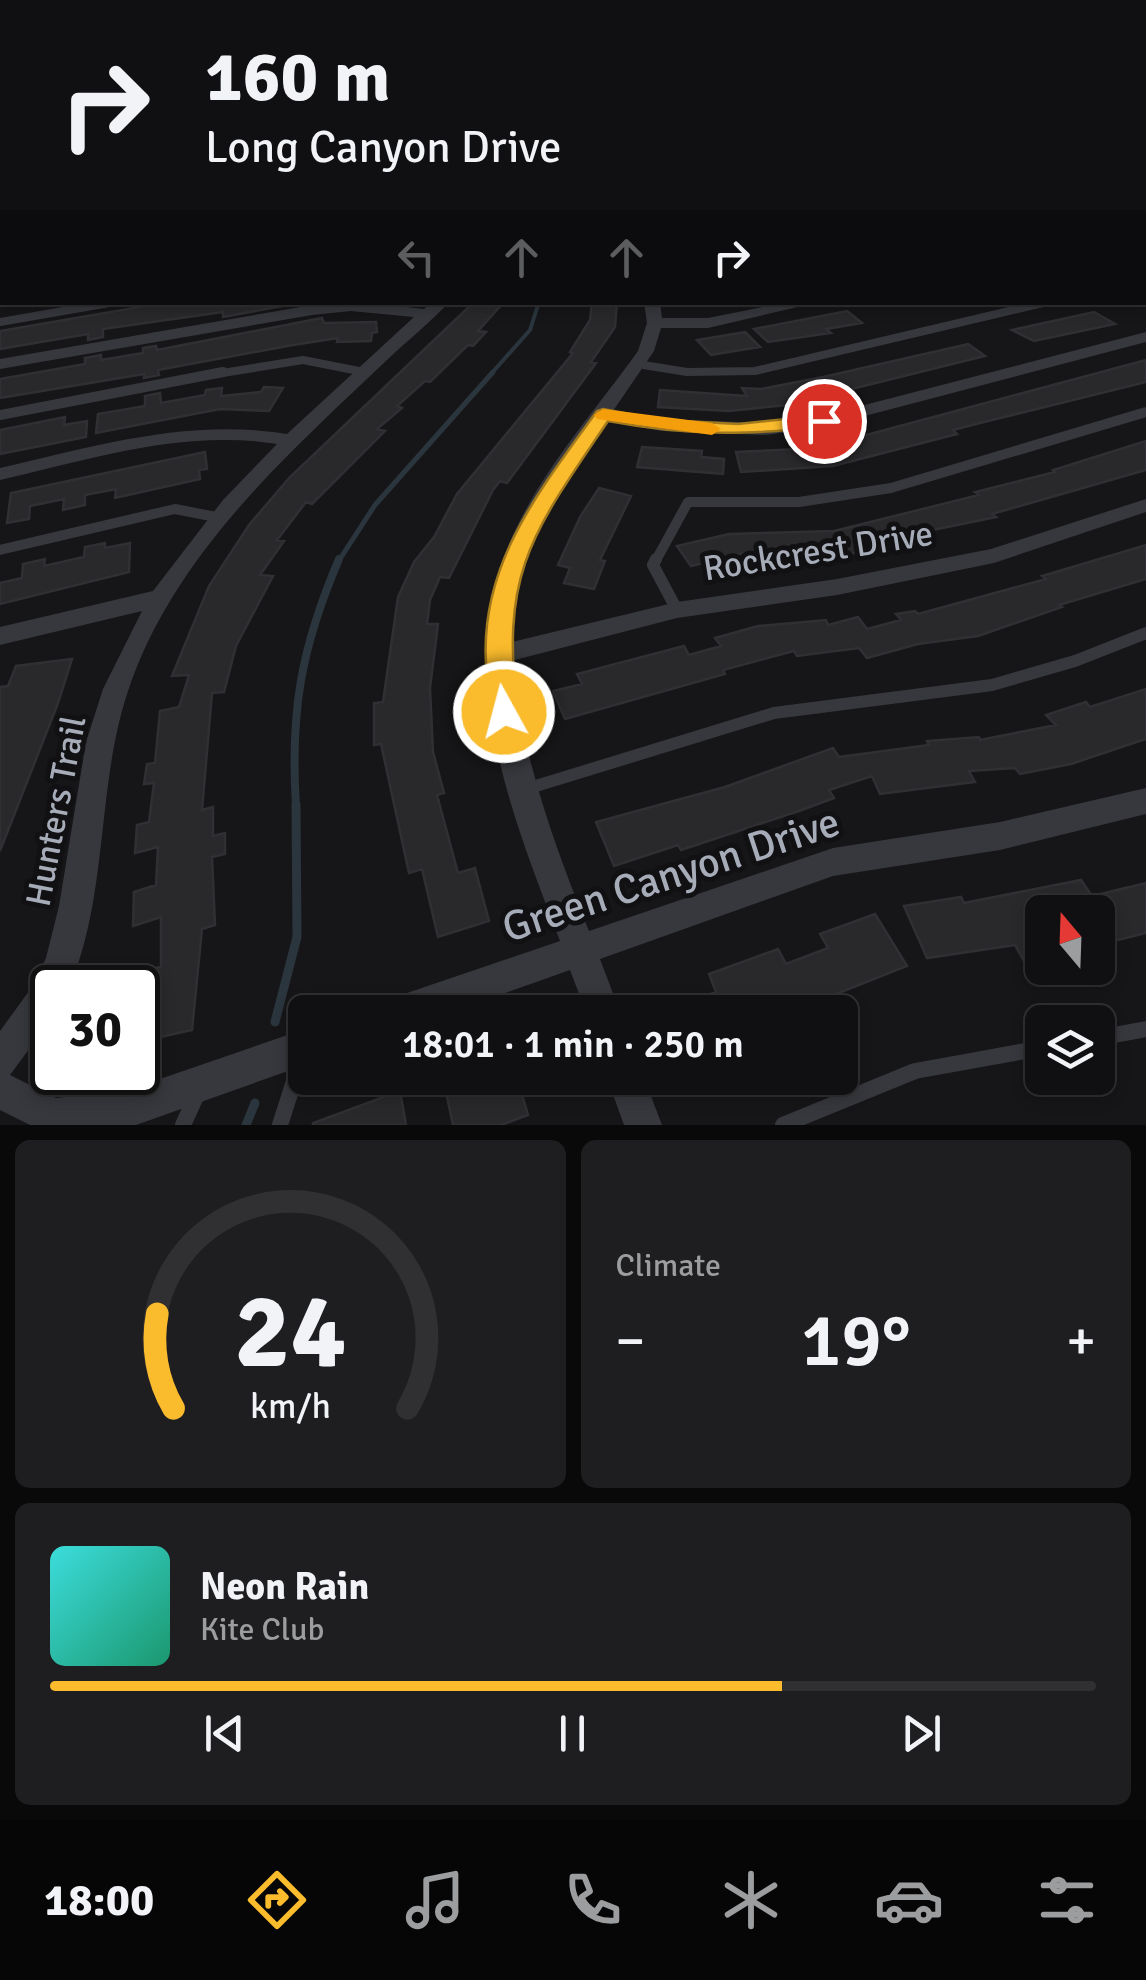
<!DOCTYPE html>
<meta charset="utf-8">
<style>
:root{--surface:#101012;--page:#1e1e20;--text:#f1f3f6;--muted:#9c9d9f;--line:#303032;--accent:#fabb2c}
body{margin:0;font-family:Signika,sans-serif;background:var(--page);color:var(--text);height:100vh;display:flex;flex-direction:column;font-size:38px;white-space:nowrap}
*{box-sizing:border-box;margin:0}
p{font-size:32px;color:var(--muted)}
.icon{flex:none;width:55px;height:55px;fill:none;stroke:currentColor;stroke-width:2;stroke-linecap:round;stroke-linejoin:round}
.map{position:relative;height:1125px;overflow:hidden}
.panel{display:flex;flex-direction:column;gap:15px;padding:15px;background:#09090a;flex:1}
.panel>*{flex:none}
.hud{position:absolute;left:0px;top:0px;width:1148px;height:305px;box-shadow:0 5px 15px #0003,0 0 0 2px var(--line);background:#101012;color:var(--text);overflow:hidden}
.needle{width:65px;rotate:341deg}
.fabs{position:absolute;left:1025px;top:895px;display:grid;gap:20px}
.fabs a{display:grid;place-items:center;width:90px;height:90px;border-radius:15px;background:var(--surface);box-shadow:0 5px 15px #0003,0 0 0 2px var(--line);font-size:50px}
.speed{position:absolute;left:30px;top:965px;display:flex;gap:20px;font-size:50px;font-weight:700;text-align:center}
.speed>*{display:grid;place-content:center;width:130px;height:130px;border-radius:50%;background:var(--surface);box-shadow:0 5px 15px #0003,0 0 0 2px var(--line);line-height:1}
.speed .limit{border:5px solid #111;border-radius:15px;background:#fff;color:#111}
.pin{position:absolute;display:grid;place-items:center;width:85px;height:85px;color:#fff;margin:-42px;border:5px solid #fff;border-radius:50%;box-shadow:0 2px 10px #0007}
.me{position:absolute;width:110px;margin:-55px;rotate:353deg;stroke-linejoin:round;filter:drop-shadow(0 0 8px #0008)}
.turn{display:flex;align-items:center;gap:35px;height:210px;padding:0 40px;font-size:45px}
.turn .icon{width:130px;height:130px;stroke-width:2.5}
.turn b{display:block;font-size:70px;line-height:85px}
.lanes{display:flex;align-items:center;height:95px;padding:0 40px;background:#0003;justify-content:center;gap:50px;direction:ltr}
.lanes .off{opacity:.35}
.big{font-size:75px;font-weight:600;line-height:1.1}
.panel .card{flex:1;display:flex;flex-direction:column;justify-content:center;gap:15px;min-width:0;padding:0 35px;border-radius:15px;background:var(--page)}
.panel .dial{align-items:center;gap:0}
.dial svg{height:260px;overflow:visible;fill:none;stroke:var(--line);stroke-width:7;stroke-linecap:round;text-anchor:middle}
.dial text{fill:var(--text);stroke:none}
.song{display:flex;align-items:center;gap:30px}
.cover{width:120px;height:120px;border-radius:15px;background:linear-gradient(135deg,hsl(180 70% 55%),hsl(160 70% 35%))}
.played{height:10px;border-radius:5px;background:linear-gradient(90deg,var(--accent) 70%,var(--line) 70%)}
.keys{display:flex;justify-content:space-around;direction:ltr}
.heat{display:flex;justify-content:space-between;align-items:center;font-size:55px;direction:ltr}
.panel .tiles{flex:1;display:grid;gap:15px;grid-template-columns:1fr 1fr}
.card:last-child{grid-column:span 2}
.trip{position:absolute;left:288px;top:995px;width:570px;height:100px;border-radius:15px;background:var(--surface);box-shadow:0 5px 15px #0003,0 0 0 2px var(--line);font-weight:600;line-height:100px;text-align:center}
.tab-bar{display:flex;height:160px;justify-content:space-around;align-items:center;background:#060607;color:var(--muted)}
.tab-bar .icon{width:70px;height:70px}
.tab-bar .active{color:var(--accent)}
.tab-bar b{font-size:45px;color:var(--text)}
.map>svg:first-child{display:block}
</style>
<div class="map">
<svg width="1146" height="1125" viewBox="0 0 1146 1125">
<rect width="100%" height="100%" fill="#161618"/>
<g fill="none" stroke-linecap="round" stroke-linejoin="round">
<path stroke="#2b353d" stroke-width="4" d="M490 375 530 330 539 302"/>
<path stroke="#2b353d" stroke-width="5" d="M338 562 375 505 493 372"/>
<path stroke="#2b353d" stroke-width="8" d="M296 807C290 711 301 648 339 559"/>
<path stroke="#2b353d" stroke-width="9" d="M275 1022 297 937 296 804
M246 1125 255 1103"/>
</g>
<path fill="#29292c" stroke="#303034" stroke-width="2.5" d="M169 302H304L223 317V312L103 329V337L88 340V334L0 349V331Z
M474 302H504L478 331 486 332 473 346 468 345 430 382 425 381 397 406 402 408 377 429 385 431 312 504 306 502 277 540 284 541 260 575 273 576 236 646 224 692 212 693 202 810 213 807V836L225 833V854L212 857 215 925 202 929 192 1030 138 1042 140 1004 138 1005V988H97L96 980 161 967V917L133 926 134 892 156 885 158 847 135 853 137 825 149 822 154 783 144 784 147 764 155 763 160 711 179 707 189 675 172 676 209 586 249 525 289 478Z
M592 302H617L615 327 591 362 596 363 507 483 500 481 493 490 449 578 440 577 430 600 427 624H438L430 688 433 752 444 793 437 795 458 873 475 868 489 921 438 937 422 869 409 873 381 744 374 745V703L383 702 398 597 414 562 434 537 457 494 573 353 570 352 590 320Z
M847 311 862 323 826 329 831 333 768 342 754 329Z
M1094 312 1115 324 1034 341 1012 330Z
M322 318 324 323 376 322 377 332 372 333 371 341 337 342 338 338 293 345 158 370 159 375 144 378V374L0 398V379L85 364V358L101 355V360L143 353V348L156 346 157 350Z
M745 332 760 347 711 355 697 340Z
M968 344 985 356 787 405 729 411 658 407 660 390 747 396 742 388 761 389 823 377Z
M1146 360V382L988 421 953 430 957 434 833 466 741 472 736 452 799 449 870 434Z
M264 387 283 388 269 411 220 409 96 433 98 414 145 406V396L160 393 161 403 205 395 206 390 222 388 221 396 261 392Z
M65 417 64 425 87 421 86 437 0 454V430Z
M1146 441V470L992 514 996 517 923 532 928 536 863 552 807 558 802 549 769 551 772 558 747 560 744 553 691 566 677 546 729 534 834 531 979 495 975 492 1055 472 1053 470Z
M642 447 702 451 701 457 724 459 723 474 637 467Z
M205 452 207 469 199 470 200 479 115 498 116 489 85 495V505L63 510 64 499 30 506 29 519 7 523 11 493Z
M599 488 631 496 600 560 605 561 594 589 564 583 570 568 558 565 580 517Z
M105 543V548L130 543 129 572 0 604V583L22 578 23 564 45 559 44 566 84 557 85 547Z
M1146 545V579L1059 605 1062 607 978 636 918 644 867 658 859 648 797 656 794 651 723 670 725 674 565 719 553 691 582 684 577 674 684 646 689 655 721 646 715 638 758 626 826 620 828 625 858 617 867 629 901 620 896 614 915 611 918 614 1046 579 1042 576Z
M72 659 58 703 0 851V687L8 686 16 666Z
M1146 689V739L1071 764 1020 774 1015 768 969 771 975 782 880 794 872 776 829 790 834 798 799 811 681 850 678 845 614 866 596 822 725 787 833 748 839 757 929 745 927 741 979 737 980 740 1056 725 1046 715 1086 702 1090 707Z
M1081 880 1092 896 1146 883V933L1098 945V912H1042V967L1029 970 1015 945 927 958 904 906 961 897 964 903Z
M875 914 907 966 831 996 834 1002 806 1012H665L716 992 709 974 778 949 786 964 828 948 820 934Z
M443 1078H517L528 1115 501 1125H453Z
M400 1091 406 1125H313V1123Z"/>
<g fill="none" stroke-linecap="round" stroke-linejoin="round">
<path stroke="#37383d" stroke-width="8" d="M0 322 115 302
M637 364 687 372 755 371 1047 302
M210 375 303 360 364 372"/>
<path stroke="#37383d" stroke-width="10" d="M0 415 223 372
M0 550 175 509 216 517
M655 562 688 502H799L891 488 1146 412"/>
<path stroke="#37383d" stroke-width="12" d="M656 559 653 565 677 610
M526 789 774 713 992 685 1075 661 1146 633"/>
<path stroke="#37383d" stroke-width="16" d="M1098 1038 1146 1029
M183 1125 198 1092
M280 1125 303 1053
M783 1125 915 1071 1042 1048"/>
<path fill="#37383d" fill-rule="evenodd" d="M2 197V205L0 206V198Z
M1145 224H1146V232H1145Z
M0 253H2V261H0Z
M361 302 424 309 432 302H449C430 323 408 340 388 359 287 455 174 554 128 691 96 787 109 894 69 988H52V1018L10 1075 56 1098 125 1091 305 1029V1065L136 1125H30L0 1110V1031L32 987 46 958 59 906 86 742 103 689 142 611 0 645V627L153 591 223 500 277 444C183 429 91 459 0 480V468C96 446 188 418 287 434L414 317 351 311 312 315 0 369V359L312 305Z
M644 302H660L662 318H708L787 302H819L708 328H661L654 351 613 411 662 419 766 423 822 416 1146 332V342L823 427 766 435 662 431 606 421C555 491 515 553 512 642L677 602 837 579 991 549 1146 499V512L994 563 837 595 677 618 511 661C523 756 553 843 589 931L833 848 1000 822 1146 788V814L1000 850 833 876 600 959 620 1012H586L570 970 452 1012H387L392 1000 404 994 560 941C514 820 454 676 507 549 536 476 593 414 638 351L647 323Z
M607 1078H644L662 1125H624Z"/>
</g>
<linearGradient id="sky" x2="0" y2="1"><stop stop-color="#0c0c0d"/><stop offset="0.43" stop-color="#363c48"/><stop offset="1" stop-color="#363c48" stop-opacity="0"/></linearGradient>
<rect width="1146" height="278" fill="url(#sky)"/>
<path fill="#fabb2c" stroke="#a27a1d" stroke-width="2.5" d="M603 409 662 420 738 424 824 415 833 421 824 427C743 435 689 436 608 421 533 532 499 572 518 712L514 720 504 723 495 720C488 706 488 690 487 675 475 569 539 491 597 411Z"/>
<path fill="#f59e0b" d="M603 409 712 423 721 429 712 435 597 419 594 415Z"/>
<g text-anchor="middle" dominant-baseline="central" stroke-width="10" stroke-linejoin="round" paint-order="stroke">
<g font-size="35" fill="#a7acb9" stroke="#111113">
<text transform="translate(818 551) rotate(-9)">Rockcrest Drive</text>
<text transform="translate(56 811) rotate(-79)">Hunters Trail</text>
</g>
<g font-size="42" fill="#a7acb9" stroke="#111113">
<text transform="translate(671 875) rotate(-18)">Green Canyon Drive</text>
</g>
</g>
</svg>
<div class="fabs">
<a><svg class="needle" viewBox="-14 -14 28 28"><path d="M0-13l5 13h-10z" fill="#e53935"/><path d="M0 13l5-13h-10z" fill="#9c9d9f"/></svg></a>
<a><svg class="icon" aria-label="layers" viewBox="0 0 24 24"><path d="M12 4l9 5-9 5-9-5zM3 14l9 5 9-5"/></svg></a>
</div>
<div class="speed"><div class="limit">30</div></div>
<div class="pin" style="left:824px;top:421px;background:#d93025"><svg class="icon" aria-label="arrive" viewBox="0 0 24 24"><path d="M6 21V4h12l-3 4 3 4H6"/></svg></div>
<svg class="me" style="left:504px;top:712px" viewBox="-20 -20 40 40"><circle r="17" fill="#fabb2c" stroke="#fff" stroke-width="3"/><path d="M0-11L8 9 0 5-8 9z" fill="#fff"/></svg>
<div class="trip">18:01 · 1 min · 250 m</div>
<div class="hud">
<div class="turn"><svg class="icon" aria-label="right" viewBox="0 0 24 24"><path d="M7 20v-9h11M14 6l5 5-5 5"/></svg><div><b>160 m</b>Long Canyon Drive</div></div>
<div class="lanes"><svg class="icon off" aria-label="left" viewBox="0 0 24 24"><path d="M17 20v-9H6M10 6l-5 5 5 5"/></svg><svg class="icon off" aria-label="ahead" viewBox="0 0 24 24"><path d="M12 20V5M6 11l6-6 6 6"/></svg><svg class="icon off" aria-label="ahead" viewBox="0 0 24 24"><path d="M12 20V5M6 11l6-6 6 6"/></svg><svg class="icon" aria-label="right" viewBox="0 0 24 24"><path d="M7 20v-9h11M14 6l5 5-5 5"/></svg></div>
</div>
</div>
<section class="panel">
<div class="tiles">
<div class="card dial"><svg viewBox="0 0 100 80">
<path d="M14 69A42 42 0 1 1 86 69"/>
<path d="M14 69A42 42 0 0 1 9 40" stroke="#fabb2c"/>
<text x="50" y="56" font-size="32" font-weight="700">24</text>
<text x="50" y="72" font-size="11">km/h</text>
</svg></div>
<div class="card"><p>Climate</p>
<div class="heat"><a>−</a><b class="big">19°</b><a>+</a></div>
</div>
<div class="card">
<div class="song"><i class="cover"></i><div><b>Neon Rain</b><p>Kite Club</p></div></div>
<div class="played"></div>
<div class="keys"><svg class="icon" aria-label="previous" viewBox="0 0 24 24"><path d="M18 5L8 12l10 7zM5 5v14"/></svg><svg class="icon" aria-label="pause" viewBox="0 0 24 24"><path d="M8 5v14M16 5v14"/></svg><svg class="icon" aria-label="next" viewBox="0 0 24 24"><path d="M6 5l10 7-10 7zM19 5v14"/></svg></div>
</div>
</div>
</section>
<nav class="tab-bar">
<b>18:00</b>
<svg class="icon active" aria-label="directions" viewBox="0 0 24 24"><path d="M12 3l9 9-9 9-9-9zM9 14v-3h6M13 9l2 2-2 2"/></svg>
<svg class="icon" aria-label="music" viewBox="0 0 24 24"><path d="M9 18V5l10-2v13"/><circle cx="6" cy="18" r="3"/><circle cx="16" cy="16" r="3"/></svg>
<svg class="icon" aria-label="phone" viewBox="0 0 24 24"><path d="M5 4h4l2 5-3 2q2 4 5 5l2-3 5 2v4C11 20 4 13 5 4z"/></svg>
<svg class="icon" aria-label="climate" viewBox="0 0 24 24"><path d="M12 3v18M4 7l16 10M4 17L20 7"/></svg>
<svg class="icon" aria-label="car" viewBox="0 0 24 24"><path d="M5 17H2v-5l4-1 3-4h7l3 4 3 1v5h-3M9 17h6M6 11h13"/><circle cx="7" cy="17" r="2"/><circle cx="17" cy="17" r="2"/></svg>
<svg class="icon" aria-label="filters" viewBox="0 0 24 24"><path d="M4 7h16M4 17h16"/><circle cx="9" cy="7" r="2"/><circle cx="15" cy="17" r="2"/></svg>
</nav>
